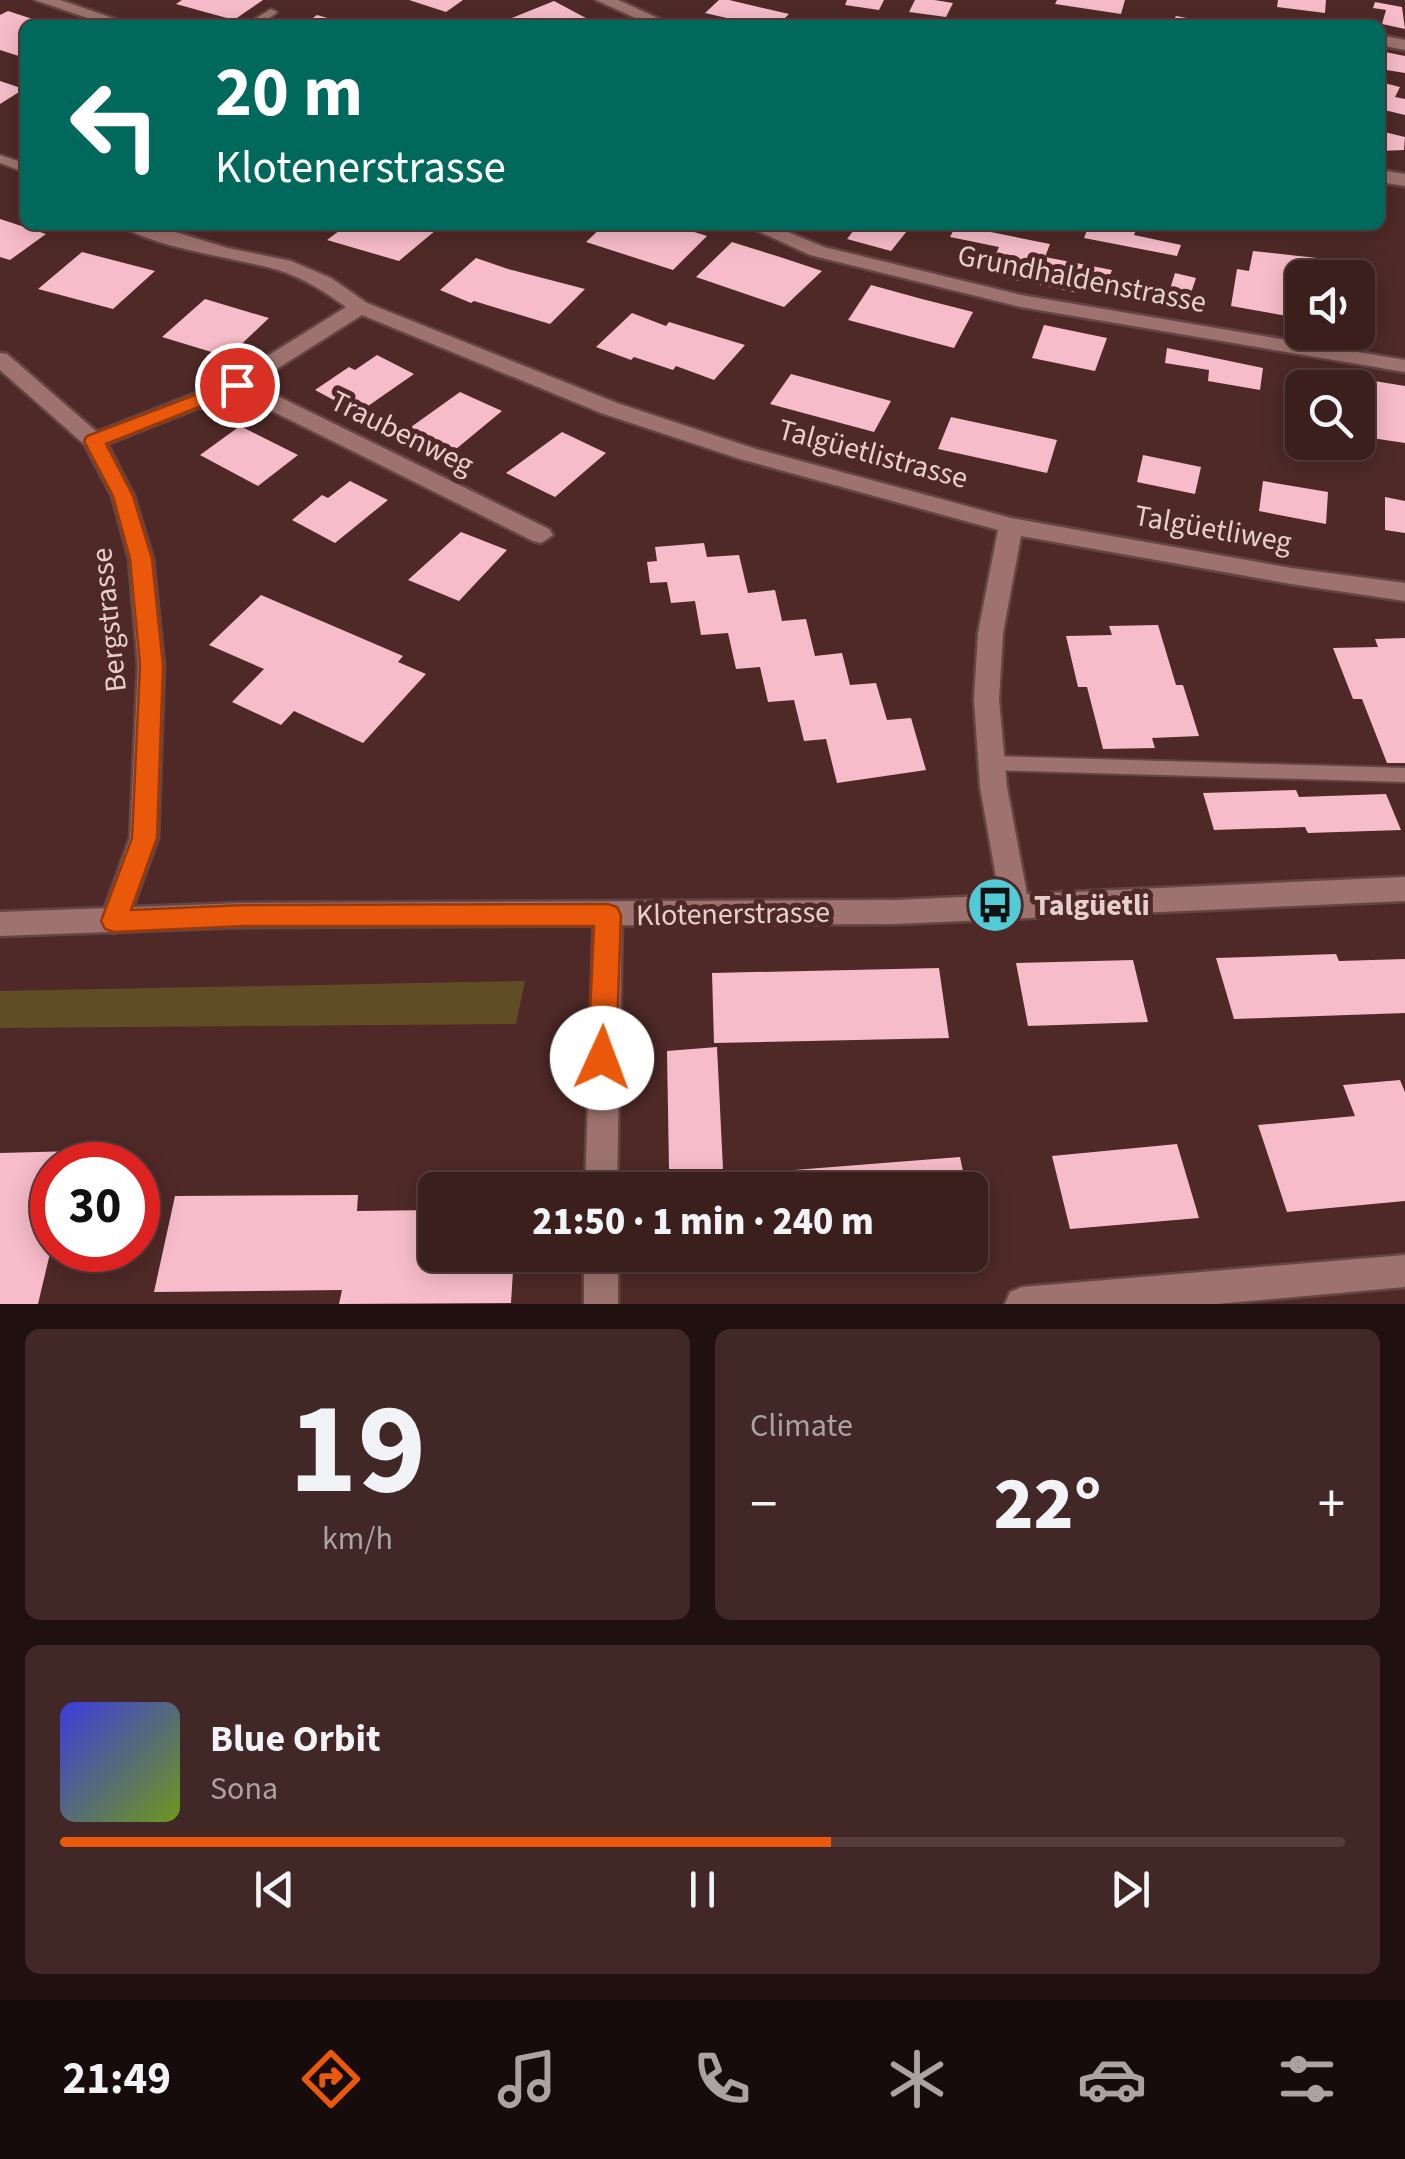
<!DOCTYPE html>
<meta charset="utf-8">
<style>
:root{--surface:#3a1f1d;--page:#412726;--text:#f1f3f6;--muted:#aba2a4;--line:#543d3b;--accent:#ea580c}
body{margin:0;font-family:"Source Sans 3",sans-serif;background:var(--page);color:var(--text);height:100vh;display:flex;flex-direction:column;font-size:38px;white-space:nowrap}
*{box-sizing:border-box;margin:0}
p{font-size:32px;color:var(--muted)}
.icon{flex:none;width:55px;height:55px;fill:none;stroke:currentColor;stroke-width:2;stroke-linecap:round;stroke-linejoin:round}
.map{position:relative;height:1304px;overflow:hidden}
.details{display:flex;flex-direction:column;gap:25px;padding:25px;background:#201110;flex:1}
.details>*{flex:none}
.top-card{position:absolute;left:20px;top:20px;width:1365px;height:210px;border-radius:15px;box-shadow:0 5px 25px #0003,0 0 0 2px var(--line);background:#00695c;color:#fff;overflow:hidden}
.controls{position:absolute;left:1285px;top:260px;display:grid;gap:20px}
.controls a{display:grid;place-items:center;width:90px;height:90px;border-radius:15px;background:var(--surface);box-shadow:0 5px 25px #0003,0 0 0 2px var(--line);font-size:50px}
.speed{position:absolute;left:30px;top:1142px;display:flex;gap:20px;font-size:50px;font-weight:700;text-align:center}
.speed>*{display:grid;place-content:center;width:130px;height:130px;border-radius:50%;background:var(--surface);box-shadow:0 5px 25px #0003,0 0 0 2px var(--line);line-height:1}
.speed .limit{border:15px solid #d22;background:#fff;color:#111}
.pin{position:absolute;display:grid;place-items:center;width:85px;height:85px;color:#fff;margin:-42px;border:5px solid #fff;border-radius:50%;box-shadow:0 2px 10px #0007}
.me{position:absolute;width:110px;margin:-55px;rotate:2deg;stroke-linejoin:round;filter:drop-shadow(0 0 8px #0008)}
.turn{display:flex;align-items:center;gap:35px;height:210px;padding:0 30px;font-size:45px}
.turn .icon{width:130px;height:130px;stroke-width:2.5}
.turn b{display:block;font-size:70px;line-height:85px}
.big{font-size:75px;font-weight:800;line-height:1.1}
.details .card{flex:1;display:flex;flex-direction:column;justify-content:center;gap:15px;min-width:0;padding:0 35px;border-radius:15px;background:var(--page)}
.details .dial{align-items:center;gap:0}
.dial b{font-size:130px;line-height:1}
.song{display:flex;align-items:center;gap:30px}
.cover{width:120px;height:120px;border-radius:15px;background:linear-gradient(135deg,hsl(240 70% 55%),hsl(80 70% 35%))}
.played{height:10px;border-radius:5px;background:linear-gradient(90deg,var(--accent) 60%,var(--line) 60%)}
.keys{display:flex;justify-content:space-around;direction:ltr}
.heat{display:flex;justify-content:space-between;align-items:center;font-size:55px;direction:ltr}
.details .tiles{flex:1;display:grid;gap:25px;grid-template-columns:1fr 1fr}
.card:last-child{grid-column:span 2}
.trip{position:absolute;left:418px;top:1172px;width:570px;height:100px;border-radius:15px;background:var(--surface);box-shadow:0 5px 25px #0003,0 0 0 2px var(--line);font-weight:800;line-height:100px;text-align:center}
.menu{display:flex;height:160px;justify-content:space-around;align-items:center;background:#170c0c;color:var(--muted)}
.menu .icon{width:70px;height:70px}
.menu .current{color:var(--accent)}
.menu b{font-size:45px;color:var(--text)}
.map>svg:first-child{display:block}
</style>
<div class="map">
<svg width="1405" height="1304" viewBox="0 0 1405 1304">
<rect width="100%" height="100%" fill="#4e2927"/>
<path fill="#604d26" d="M525 981 516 1024 0 1028V991Z"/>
<path fill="#f7bcc9" d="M182 0H263L234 20 176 4Z
M409 0H463L446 12Z
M719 0H729L789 14 778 25H757L705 13Z
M847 0H884L879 10 845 5Z
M915 0H934L953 3 946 17 909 12Z
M1057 0H1125L1121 14 1055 4Z
M1278 0H1326L1325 13 1277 7Z
M554 1 599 25H515L507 20Z
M1375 2 1402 7 1405 29 1382 24 1386 10 1373 8Z
M8 11 48 24 25 25V58L0 50V15Z
M317 15 349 24V25H303Z
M1176 16 1214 23V25H1171Z
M1380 51 1405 56V73L1380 69Z
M0 81 24 89 0 104Z
M1380 82 1400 87 1395 97 1405 99V115L1380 109Z
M1380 131 1405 137 1404 150 1380 151Z
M0 219 46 234 10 260 0 257Z
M347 225H420L436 230 399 261 327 240Z
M604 225H672L707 236 673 270 586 242Z
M858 225H907L911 226 891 251 847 239Z
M956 225 1050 244 1045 257 1112 270 1105 288 1082 283 1078 293 987 274 999 247 950 237Z
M1089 225H1138L1134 235 1181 245 1177 256 1084 238Z
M732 242 780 257 822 271 784 307 696 277Z
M1253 251 1363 263 1362 275 1344 272V278H1302L1299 318 1231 306 1237 269 1249 271Z
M82 252 155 271 113 309 38 289Z
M476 258 508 269 585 289 550 324 474 301 471 303 440 290Z
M1175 273 1196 278 1191 293 1170 289Z
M871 285 922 299 973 312 954 348 848 320Z
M205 299 269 318 228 357 162 337Z
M632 313 666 326 669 322 745 345 714 380 676 366 673 370 634 357 631 360 596 347Z
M1044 325 1107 338 1095 371 1032 358Z
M1167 348 1263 368 1260 390 1208 381 1209 370 1165 363Z
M377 355 414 374 358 413 315 390 349 367 355 370Z
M1325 373 1405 386V443L1358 436V388H1324Z
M791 374 839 387 891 401 874 432 770 404Z
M460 392 502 411 450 454 404 432Z
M951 417 1057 440 1047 473 938 449Z
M240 426 298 455 258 486 200 455Z
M562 432 606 453 555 497 506 473Z
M1143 455 1201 467 1195 494 1137 482Z
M350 481 388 500 335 543 292 520 322 495 328 498Z
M1263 481 1328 492 1326 524 1259 511Z
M1385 497 1405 501V533L1385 530Z
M461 532 507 550 459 601 408 580Z
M704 543 707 557 739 555 748 593 775 590 782 621 806 619 815 656 842 653 850 685 876 683 887 720 911 718 926 770 837 783 826 739 804 741 794 700 768 702 760 667 736 669 728 633 701 635 695 601 671 603 667 582 650 583 647 562 657 561 655 547Z
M261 595 403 656 398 662 426 674 363 743 294 711 281 725 232 702 264 669 209 645Z
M1158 625 1176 685H1183L1199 736 1152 738 1155 748 1103 749 1087 687H1078L1066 636 1112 635 1109 626Z
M1405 638V763H1387L1362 699H1353L1333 648 1378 647 1375 639Z
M1296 790 1299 797 1386 794 1401 830 1308 833 1305 827 1214 830 1203 793Z
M1336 954 1339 961 1405 959V1013L1234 1019 1216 958Z
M1133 960 1148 1022 1028 1026 1016 963Z
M939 968 949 1038 714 1043 712 973Z
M717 1047 723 1169H669L667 1051Z
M1400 1080 1405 1092V1201L1287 1212 1258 1125 1355 1116 1343 1085Z
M1177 1144 1199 1218 1070 1229 1052 1156Z
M76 1151 72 1165H52V1245L38 1304H0V1153Z
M960 1157 967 1190H717L716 1176Z
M358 1195 357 1211 435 1210V1255H514L511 1303 339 1304 342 1290 154 1292 175 1196Z"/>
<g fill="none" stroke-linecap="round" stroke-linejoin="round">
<g stroke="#654544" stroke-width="4">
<path id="lane" d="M271 9 277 12 275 14 259 25H245Z
M0 155 24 163 25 167 19 170 0 163Z
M990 756 1405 768V782L990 770 983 768 981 763 983 758Z"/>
</g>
<g stroke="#654544" stroke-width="5">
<path id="street" d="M35 0H60L133 25H108Z
M596 0H618L673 25H651Z
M1380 35 1405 40V50L1380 45Z
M1380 170 1405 174V186L1380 182Z
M122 225H152L228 248 291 261 331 278 367 303 617 403 756 449 1011 518 1291 568 1405 583V601L1291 584 1021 536 1003 633 999 699 1007 787 1029 905 1025 913 1015 917 1005 913 1001 905 980 787 974 699 978 633 998 530 740 459 601 413 362 315 253 384 549 529 553 535 541 543 533 541 236 393 107 444 134 496 153 559 164 665 158 838 128 921 124 930 114 933 104 930 100 921 130 838 138 665 129 559 112 496 85 445 0 370V353L7 354 97 432 229 380 346 307C325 292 304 278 278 270 243 259 148 247 122 225Z
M745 225H771L824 247 1021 295 1405 360V372L1021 307 810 255Z
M608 903 618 907 622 915 617 1190H585L594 915 598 907Z
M584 1255H618V1304H584Z
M1405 1255V1287L1216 1304H1005L1010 1292 1022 1287Z"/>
</g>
<g stroke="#654544" stroke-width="5">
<path id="secondary" d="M1405 877V901L896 924 244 927 0 936V912L244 903 896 900Z"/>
</g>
<use href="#lane" fill="#9e736f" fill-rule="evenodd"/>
<use href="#street" fill="#9e736f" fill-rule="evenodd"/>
<use href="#secondary" fill="#9e736f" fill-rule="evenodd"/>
</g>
<path fill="#ea580c" stroke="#983908" stroke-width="2.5" d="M237 379 247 385 244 389 106 444 133 496 152 559 163 665 157 838 131 910 244 905 608 904 617 907 621 915 616 1058 612 1067 602 1070 592 1067 588 1058 594 926H244L114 932 105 929 101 921 132 838 140 665 130 559 113 496 84 441 87 436Z"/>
<defs>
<g id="bus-disc" transform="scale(2.875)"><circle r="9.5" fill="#52cbd7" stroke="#4e2927"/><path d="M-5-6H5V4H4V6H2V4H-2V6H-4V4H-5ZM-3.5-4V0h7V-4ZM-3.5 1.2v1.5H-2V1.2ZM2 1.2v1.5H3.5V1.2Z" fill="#111"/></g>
</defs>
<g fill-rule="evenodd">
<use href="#bus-disc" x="995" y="905"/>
</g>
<g text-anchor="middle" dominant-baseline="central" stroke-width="10" stroke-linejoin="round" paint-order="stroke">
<g font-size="30" fill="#e7cfcc" stroke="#4e2927">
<text transform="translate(1082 279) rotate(11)">Grundhaldenstrasse</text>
<text transform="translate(402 433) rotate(26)">Traubenweg</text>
<text transform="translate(873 454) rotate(15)">Talgüetlistrasse</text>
<text transform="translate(1213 529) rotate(10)">Talgüetliweg</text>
<text transform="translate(109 620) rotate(-96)">Bergstrasse</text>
<text transform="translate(733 914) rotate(-1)">Klotenerstrasse</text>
</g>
<g font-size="30" font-weight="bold" fill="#e7cfcc" stroke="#4e2927" text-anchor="start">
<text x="1034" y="905">Talgüetli</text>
</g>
</g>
</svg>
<div class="controls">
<a><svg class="icon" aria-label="sound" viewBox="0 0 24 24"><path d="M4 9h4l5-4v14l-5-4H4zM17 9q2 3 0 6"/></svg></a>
<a><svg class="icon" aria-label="search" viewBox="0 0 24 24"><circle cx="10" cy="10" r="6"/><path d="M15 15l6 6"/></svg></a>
</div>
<div class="speed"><div class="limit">30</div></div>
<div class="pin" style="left:237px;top:385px;background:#d93025"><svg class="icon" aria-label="arrive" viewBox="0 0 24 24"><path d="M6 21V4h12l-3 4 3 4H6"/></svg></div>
<svg class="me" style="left:602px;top:1058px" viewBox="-20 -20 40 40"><circle r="19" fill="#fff"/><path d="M0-13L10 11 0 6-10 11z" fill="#ea580c"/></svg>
<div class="trip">21:50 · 1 min · 240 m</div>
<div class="top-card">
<div class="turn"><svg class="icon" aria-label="left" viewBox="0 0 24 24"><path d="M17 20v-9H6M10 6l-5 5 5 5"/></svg><div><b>20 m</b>Klotenerstrasse</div></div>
</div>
</div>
<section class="details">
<div class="tiles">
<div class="card dial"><b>19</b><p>km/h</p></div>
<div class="card"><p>Climate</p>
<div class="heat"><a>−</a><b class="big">22°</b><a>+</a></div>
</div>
<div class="card">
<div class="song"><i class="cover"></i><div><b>Blue Orbit</b><p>Sona</p></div></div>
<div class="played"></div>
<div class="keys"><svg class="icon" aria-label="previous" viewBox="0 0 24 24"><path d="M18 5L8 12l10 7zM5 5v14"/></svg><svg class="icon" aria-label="pause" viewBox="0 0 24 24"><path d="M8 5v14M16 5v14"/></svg><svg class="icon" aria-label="next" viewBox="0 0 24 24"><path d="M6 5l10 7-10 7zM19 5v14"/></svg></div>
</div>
</div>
</section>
<nav class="menu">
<b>21:49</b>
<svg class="icon current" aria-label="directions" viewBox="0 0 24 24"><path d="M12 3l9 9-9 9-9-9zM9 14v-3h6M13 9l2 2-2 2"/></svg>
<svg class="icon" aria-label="music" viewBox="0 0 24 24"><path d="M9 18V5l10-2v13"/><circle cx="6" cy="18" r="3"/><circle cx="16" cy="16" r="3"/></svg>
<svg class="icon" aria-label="phone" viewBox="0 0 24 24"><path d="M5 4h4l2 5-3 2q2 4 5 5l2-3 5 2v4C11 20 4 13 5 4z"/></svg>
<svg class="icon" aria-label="climate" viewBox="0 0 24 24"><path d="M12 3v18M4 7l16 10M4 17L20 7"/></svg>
<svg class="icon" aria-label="car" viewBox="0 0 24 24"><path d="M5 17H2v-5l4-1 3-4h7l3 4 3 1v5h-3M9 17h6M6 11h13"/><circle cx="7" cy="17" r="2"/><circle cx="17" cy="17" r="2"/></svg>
<svg class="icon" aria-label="filters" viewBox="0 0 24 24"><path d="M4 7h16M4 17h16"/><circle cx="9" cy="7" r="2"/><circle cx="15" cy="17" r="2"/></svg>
</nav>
